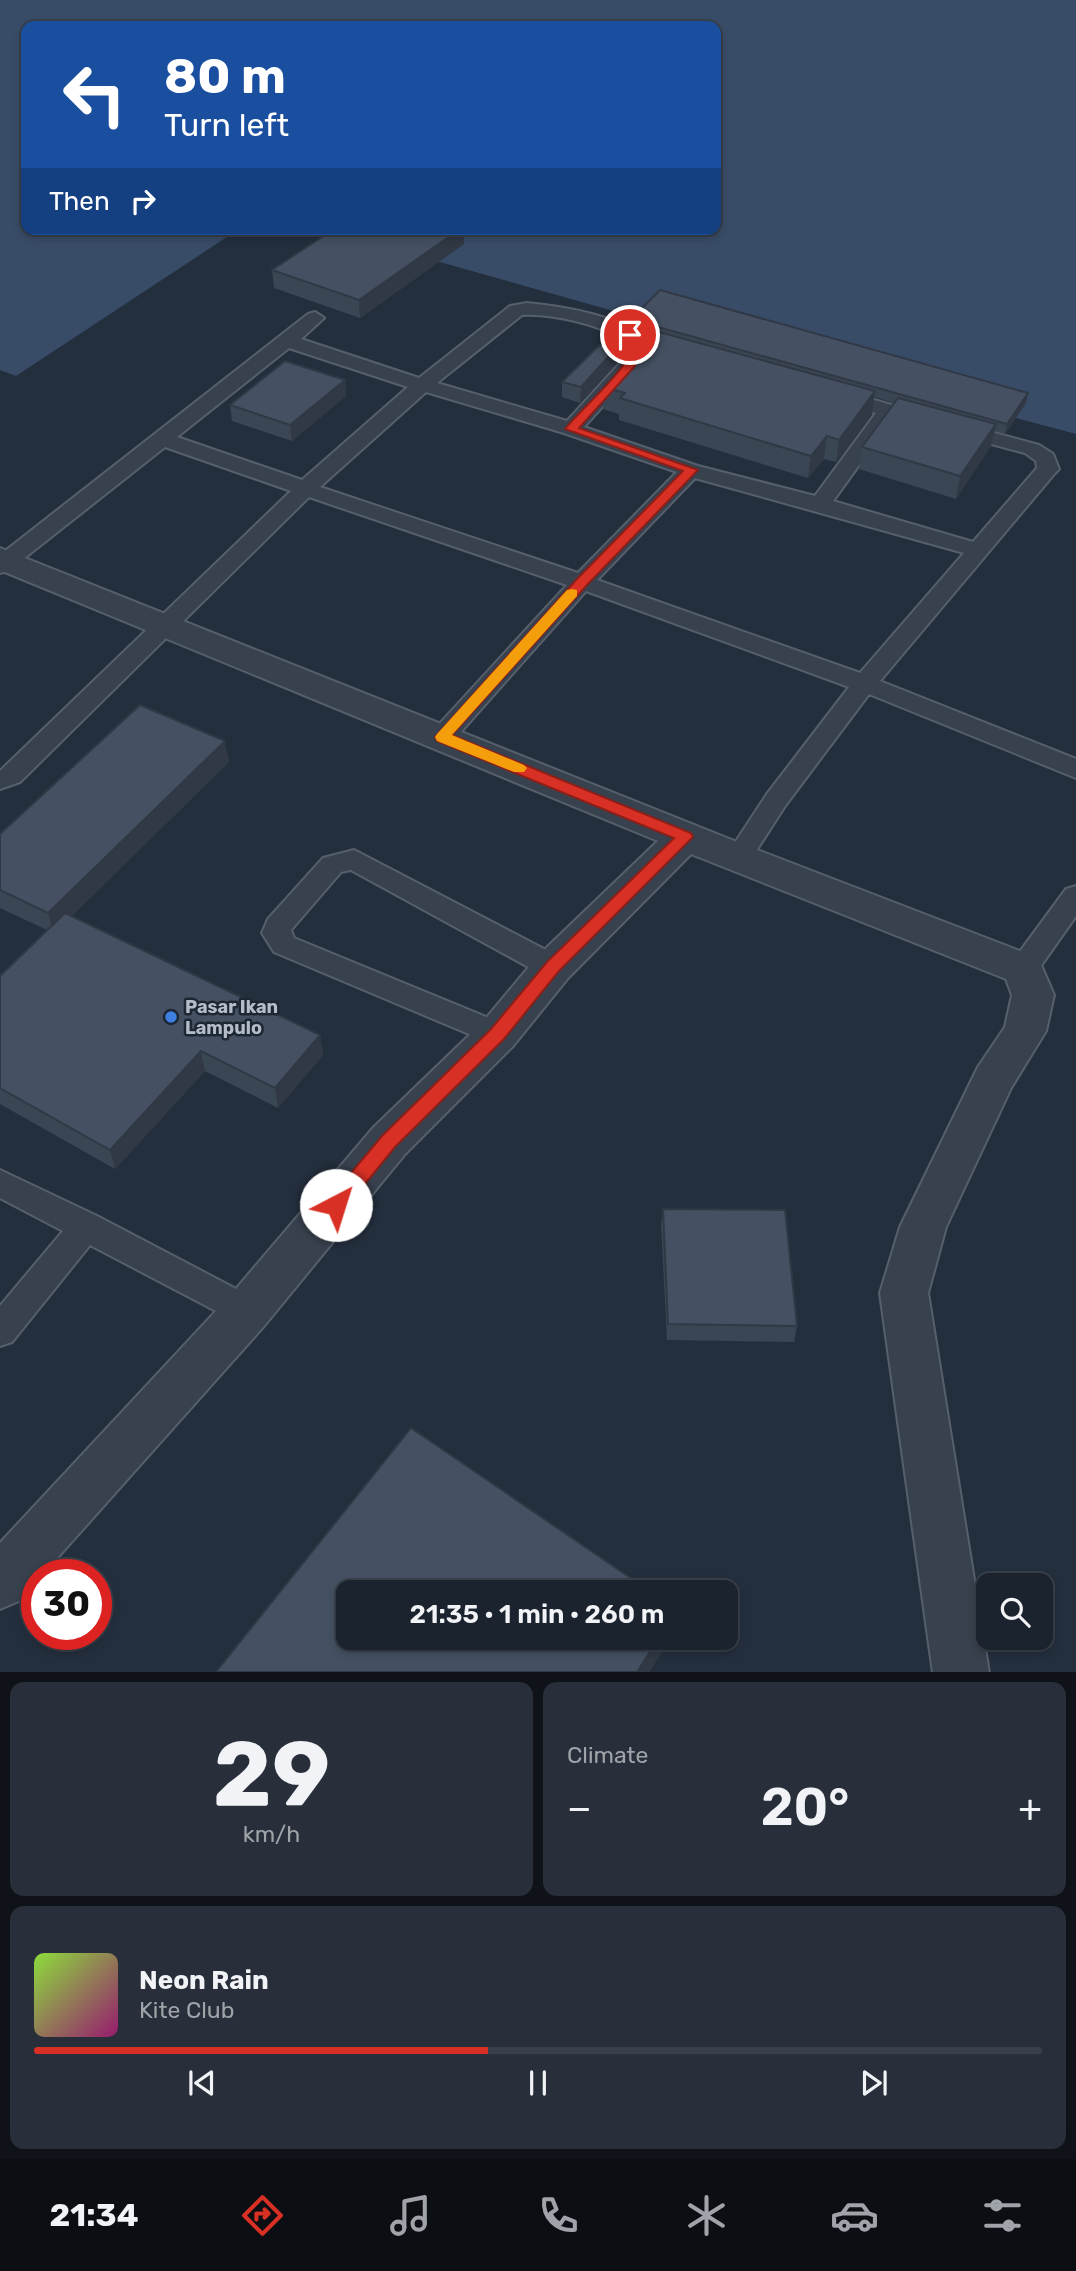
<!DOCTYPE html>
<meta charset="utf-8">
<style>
:root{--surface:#1b232e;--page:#282f3a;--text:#f1f3f6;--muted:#a0a4aa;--line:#39404a;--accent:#d93025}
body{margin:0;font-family:Rubik,sans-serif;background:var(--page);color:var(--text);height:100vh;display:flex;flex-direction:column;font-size:26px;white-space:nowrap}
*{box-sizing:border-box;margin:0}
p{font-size:23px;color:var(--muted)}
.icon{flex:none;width:38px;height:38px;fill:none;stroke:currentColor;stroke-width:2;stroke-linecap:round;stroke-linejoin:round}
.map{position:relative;height:1672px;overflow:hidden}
.sheet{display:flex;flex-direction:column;gap:10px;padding:10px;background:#0f1319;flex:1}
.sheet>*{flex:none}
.hud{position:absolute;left:21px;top:21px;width:700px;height:214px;border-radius:14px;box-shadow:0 4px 10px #0003,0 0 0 2px var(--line);background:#1a4fa0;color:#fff;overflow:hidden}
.controls{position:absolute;left:976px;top:1573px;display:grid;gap:14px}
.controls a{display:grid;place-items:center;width:77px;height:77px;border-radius:14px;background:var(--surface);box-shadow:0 4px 10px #0003,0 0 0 2px var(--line);font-size:35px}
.speed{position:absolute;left:21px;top:1559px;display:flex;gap:14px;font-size:35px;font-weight:700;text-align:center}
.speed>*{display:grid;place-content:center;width:91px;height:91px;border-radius:50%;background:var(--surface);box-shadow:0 4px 10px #0003,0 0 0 2px var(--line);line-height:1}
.speed .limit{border:10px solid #d22;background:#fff;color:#111}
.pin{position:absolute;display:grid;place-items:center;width:60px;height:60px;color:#fff;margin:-30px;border:4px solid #fff;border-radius:50%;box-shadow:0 2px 7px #0007}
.me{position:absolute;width:77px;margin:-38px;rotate:40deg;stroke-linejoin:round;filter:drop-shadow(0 0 5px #0008)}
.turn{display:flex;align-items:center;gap:24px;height:147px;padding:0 28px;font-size:32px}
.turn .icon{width:91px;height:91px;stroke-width:2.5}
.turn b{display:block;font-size:49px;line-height:60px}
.then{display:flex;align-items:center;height:66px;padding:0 28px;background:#0003;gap:14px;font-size:26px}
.big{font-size:52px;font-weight:600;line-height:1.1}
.sheet .widget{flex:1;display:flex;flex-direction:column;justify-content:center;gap:10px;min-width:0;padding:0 24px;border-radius:14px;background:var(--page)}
.sheet .dial{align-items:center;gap:0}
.dial b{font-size:91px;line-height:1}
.song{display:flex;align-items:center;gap:21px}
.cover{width:84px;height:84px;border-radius:10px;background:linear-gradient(135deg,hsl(90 70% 55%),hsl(320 70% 35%))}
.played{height:7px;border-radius:4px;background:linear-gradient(90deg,var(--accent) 45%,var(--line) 45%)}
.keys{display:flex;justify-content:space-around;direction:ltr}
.heat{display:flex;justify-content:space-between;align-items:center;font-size:38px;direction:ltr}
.sheet .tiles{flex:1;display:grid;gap:10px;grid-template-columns:1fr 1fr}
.widget:last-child{grid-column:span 2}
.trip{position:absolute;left:336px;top:1580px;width:402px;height:70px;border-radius:14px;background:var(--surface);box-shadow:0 4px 10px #0003,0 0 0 2px var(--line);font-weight:600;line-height:70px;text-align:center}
.dock{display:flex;height:112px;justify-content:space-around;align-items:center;background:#0b0e12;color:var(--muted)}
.dock .icon{width:49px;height:49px}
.dock .selected{color:var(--accent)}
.dock b{font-size:32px;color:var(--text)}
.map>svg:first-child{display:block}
</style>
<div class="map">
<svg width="1076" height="1673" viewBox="0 0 1076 1673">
<rect width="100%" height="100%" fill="#242f3e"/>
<path fill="#394c67" d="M0 0H1076V434L610 310 323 229H716V26H26V229H239L16 376 0 370Z"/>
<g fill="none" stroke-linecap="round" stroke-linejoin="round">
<g stroke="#565f6c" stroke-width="4">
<path id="lane" d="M527 303C560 306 627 316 647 343L637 368 584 427 698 466 815 496 876 413 832 400 829 396 832 392H846L930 416 933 420 930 424 923 426 893 418 833 501 973 542 1037 468 1036 461 1025 453 954 434 951 430 954 426 961 424 1039 445 1053 454 1059 469 1055 473 880 681 1076 759V778L869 694 785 806 747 865 738 867 729 865 725 858 767 794 849 687 586 591 451 743 442 745 433 743 430 737 433 731 567 585 309 497 20 782 0 789V771L291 491 165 447 8 571 0 573V555L308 314 315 312 324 318 301 339 419 378 510 306ZM522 315C549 313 607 325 627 344L621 362 567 421 437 383ZM289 348 408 387 302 480 177 437ZM426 392 564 433 677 472 578 573 320 487ZM695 478 964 553 860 673 597 580Z
M354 850 563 959 567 967 563 975 553 978 543 975 351 870 341 872 291 930 294 938 508 1026 513 1034 508 1042 498 1045 488 1042 274 952 262 933 268 919 323 858Z
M1076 886V916L1033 977 1023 980 1013 977 1009 969 1013 961 1066 889Z
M0 1170 97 1216 259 1301 263 1311 259 1321 247 1326 235 1321 90 1245 12 1342 0 1346V1306L63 1231 0 1198Z"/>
</g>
<g stroke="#565f6c" stroke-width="4">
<path id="street" d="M0 548 752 848 1038 958 1054 995 1046 1031 1011 1088 946 1227 928 1293 989 1673H933L880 1293 900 1227 978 1067 1005 1027 1012 995 1006 979 691 854 568 978 513 1046 405 1154 264 1326 42 1575H37V1581L19 1601 0 1609V1543L230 1296 373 1128 483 1022 538 956 658 841 0 570Z"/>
</g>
<use href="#lane" fill="#38414e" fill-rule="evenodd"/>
<use href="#street" fill="#38414e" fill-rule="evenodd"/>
</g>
<path fill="#3b4654" d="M334 229H463L464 244 360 318 274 288 272 270Z
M633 317 1026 403 1005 434 995 431 991 446 956 499 859 469 862 447 894 403 874 397 872 414 836 462 824 459 808 478 619 420V414L603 409 604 387 640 348 646 333 640 332 633 327Z
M624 345 619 361 580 403 562 397V382Z
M345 380 346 396 292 441 232 421 230 405Z
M229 762 71 916 320 1035 323 1055 278 1108 205 1071 115 1169 0 1104V976L47 930 0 908V834Z
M663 1209 797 1326 794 1342 667 1340 661 1225Z"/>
<path fill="#303945" d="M460 229H463L464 244 360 318 359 300Z
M624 329V345L619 361 580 403 581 387Z
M345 380 346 396 292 441 290 425Z
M875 391 872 414 836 462 839 440Z
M1028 393 1026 403 1005 434 1007 424Z
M996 424 991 446 956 499 960 476Z
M827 436 824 459 808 478 811 456Z
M225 741 229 762 54 934 48 913Z
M320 1035 323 1055 278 1108 275 1088Z
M201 1051 205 1071 115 1169 110 1150Z
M659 1638H672L649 1672H637Z"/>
<path fill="#455162" stroke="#303945" stroke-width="2" d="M334 229H460L359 300 272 270Z
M660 290 1028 393 1007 424 640 322 633 317Z
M619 326 624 329 619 345 581 387 562 382Z
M648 329 875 391 839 440 827 436 811 456 620 398 625 393 604 387 640 348Z
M285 361 345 380 290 425 230 405Z
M898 398 996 424 960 476 862 447Z
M140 705 225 741 48 913 0 890V834Z
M65 913 320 1035 275 1088 201 1051 110 1150 0 1088V976Z
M663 1209 785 1210 797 1326 668 1324Z
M411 1428 651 1592H348V1638H659L637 1672H216Z"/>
<path fill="#d93025" stroke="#8d1f18" stroke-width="2" d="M630 332 639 336 643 348 635 366 579 428 698 470 587 585 452 735 691 833 693 837 559 971 504 1039 395 1147 343 1211 336 1213 329 1211 326 1205 329 1199 382 1136 491 1029 547 962 674 838 437 741 435 737 577 579 683 471 565 429C580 410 627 370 631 350 632 343 629 339 625 335Z"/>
<path fill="#f59e0b" d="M572 589 577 590V596L452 735 524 765 527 768 524 772H514L437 741 435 737 437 734 567 590Z"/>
<circle fill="#3f7fe0" stroke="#1d2633" stroke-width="2.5" cx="171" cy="1017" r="7"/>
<g text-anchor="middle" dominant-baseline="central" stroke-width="5" stroke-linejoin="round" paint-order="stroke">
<g font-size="18" font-weight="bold" fill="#b4bcc9" stroke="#1d2633" text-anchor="start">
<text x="185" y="1007">Pasar Ikan<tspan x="185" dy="21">Lampulo</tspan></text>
</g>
</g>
</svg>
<div class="controls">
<a><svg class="icon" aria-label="search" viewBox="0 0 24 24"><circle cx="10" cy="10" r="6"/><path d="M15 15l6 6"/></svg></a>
</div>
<div class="speed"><div class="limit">30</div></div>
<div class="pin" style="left:630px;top:335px;background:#d93025"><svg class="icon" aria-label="arrive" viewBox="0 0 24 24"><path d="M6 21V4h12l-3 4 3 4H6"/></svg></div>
<svg class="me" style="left:336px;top:1205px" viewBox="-20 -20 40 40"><circle r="19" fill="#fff"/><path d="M0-13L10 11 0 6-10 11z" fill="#d93025"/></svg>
<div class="trip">21:35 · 1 min · 260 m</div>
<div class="hud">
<div class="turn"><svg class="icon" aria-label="left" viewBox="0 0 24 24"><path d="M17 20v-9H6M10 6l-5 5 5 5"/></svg><div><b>80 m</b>Turn left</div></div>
<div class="then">Then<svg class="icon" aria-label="right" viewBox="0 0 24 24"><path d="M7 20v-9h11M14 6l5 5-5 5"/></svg></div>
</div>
</div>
<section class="sheet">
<div class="tiles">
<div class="widget dial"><b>29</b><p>km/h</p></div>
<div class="widget"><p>Climate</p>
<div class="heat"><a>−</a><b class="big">20°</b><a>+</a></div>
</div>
<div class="widget">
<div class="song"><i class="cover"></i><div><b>Neon Rain</b><p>Kite Club</p></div></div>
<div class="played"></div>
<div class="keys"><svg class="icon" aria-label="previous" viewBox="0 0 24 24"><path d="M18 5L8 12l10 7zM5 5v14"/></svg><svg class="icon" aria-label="pause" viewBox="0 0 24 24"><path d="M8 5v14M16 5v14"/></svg><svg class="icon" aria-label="next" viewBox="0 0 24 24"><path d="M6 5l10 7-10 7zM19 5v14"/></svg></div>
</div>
</div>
</section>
<nav class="dock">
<b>21:34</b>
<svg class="icon selected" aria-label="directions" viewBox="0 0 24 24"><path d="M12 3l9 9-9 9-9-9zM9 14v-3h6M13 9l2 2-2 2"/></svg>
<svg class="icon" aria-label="music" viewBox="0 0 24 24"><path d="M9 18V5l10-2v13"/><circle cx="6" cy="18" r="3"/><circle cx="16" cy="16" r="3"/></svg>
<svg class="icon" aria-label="phone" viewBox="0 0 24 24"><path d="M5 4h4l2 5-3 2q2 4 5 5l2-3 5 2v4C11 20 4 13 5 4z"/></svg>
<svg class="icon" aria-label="climate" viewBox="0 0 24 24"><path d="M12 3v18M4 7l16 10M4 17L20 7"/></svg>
<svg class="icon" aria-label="car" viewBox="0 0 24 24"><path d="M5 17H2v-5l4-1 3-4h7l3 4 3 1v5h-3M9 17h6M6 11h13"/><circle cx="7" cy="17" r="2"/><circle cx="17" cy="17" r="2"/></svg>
<svg class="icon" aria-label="filters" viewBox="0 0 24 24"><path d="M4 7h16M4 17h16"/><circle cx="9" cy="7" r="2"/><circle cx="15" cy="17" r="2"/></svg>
</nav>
